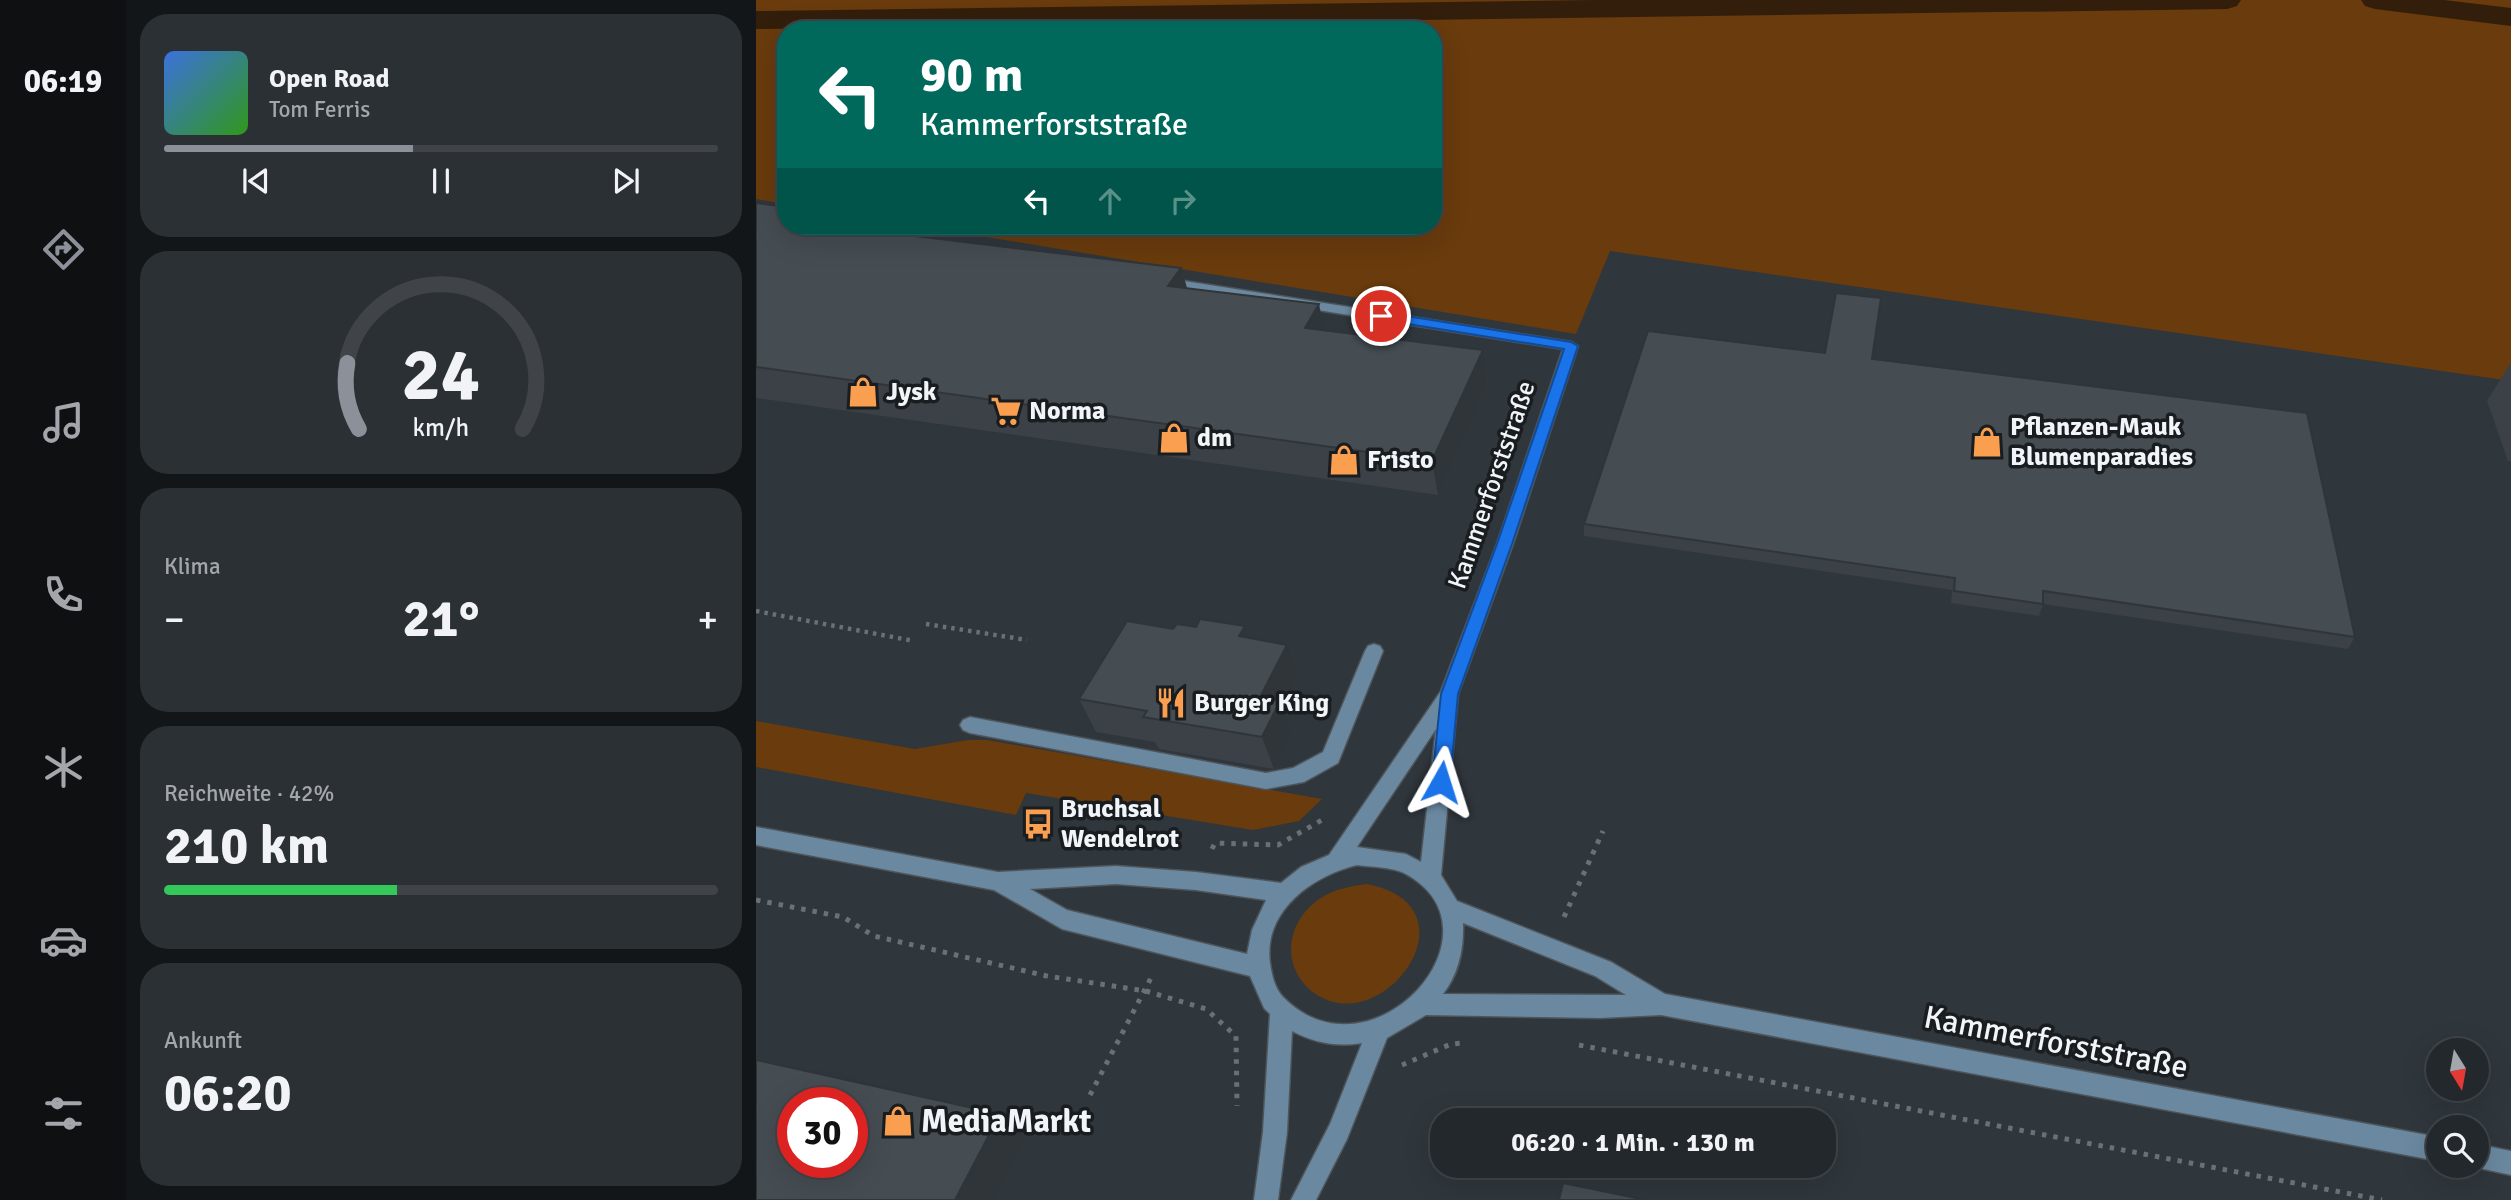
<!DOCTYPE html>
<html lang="de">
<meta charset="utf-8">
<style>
:root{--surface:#23282d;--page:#2b3035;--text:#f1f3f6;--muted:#a3a6aa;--line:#404449;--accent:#8c9099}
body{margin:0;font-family:Signika,sans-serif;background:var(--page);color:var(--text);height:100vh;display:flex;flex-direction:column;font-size:26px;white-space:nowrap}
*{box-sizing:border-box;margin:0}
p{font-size:23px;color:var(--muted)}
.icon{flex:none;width:38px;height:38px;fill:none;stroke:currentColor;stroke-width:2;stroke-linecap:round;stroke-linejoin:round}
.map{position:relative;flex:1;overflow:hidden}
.sheet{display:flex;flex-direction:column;gap:14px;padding:14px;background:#131619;width:630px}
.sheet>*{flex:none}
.banner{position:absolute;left:21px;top:21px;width:665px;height:214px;border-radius:28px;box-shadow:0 7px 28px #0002,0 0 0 2px var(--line);background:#00695c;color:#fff;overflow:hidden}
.needle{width:46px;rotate:169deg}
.buttons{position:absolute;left:1670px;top:1038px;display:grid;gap:14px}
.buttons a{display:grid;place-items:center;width:63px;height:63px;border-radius:50%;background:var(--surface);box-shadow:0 7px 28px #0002,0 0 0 2px var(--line);font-size:35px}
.speed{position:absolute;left:21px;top:1087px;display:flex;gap:14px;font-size:35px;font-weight:700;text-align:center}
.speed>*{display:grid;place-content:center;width:91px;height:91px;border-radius:50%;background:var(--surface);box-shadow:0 7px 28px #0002,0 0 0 2px var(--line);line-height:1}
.speed .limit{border:10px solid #d22;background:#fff;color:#111}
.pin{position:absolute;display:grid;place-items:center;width:60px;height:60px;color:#fff;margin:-30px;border:4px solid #fff;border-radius:50%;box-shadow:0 2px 7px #0007}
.me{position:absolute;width:77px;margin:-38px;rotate:6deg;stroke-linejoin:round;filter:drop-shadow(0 0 5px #0008)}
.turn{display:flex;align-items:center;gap:24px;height:147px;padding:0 28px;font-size:32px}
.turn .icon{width:91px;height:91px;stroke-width:2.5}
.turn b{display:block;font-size:49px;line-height:60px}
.lanes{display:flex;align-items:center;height:66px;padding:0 28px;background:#0003;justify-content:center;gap:35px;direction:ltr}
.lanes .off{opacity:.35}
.big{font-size:52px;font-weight:700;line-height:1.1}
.sheet .card{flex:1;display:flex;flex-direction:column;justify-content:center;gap:10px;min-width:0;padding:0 24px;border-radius:28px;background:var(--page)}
.sheet .dial{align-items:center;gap:0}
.dial svg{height:182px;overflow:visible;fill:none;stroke:var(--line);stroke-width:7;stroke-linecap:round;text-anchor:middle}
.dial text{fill:var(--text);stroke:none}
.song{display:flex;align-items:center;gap:21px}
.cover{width:84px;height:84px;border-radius:10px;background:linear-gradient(135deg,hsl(220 70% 55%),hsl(110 70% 35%))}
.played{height:7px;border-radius:4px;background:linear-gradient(90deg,var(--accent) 45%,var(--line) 45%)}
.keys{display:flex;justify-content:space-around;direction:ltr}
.heat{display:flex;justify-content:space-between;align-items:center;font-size:38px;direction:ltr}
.charge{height:10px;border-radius:5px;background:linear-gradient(90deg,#34c759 42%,var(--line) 0)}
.trip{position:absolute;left:674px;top:1108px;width:406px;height:70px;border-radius:28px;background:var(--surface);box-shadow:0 7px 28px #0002,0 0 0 2px var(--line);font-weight:700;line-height:70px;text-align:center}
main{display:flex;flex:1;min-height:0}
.tabs{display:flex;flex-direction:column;width:126px;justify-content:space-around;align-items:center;background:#0e1012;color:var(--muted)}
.tabs .icon{width:49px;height:49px}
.tabs .active{color:var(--accent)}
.tabs b{font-size:32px;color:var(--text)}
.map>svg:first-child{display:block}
</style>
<main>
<nav class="tabs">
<b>06:19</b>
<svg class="icon active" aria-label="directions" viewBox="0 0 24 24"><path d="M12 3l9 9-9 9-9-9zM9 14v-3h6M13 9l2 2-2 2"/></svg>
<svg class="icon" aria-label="music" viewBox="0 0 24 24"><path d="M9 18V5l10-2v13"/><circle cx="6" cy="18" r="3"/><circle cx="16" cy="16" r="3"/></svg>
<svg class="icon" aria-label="phone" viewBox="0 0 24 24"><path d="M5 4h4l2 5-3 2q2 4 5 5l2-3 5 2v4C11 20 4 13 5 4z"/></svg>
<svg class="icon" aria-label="climate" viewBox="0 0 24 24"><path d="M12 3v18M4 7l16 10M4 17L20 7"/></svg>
<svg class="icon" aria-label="car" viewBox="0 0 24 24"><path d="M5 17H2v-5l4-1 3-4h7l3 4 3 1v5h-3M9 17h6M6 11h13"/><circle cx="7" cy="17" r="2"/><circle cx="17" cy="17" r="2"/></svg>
<svg class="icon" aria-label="filters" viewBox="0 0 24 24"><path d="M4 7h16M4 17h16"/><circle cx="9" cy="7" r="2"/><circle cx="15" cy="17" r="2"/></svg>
</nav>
<section class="sheet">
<div class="card">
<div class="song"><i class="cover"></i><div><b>Open Road</b><p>Tom Ferris</p></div></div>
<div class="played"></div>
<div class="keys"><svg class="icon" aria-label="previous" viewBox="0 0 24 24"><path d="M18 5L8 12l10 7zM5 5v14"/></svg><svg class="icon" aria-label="pause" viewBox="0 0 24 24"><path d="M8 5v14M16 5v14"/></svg><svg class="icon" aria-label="next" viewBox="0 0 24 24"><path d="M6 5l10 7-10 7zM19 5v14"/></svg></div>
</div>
<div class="card dial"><svg viewBox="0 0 100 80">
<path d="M14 69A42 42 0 1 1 86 69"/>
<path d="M14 69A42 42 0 0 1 9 40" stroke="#8c9099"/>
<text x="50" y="56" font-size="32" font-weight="700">24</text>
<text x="50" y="72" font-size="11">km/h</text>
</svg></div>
<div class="card"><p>Klima</p>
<div class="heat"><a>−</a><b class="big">21°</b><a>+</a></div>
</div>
<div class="card"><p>Reichweite · 42%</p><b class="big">210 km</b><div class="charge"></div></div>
<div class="card"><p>Ankunft</p><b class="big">06:20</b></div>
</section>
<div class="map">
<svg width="1755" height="1200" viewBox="0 0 1755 1200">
<rect width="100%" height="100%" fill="#2f363c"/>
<path fill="#693b0d" d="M0 0H1755V381L854 251 820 334 164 226H677V30H30V204L0 199Z
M0 721 159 749 212 740H231L566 799 543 821 497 830 270 793 260 815 0 767Z
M611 884C724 906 629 1038 561 995 521 969 530 916 570 895 583 888 597 886 611 884Z"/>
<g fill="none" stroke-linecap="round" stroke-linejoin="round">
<path fill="#331e0c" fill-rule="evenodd" d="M837 0H1485L1481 6 1471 9 0 29V11Z
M1605 0H1688L1755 8V26L1619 9 1609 6Z"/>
<g stroke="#4e555a" stroke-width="3">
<path id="minor" d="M409 278 815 342 822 346 757 544 702 694 685 875 701 901 855 962 909 994 1682 1137V1161L905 1015 844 1018 670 1015 631 1038 591 1139 560 1200H535L574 1124 606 1043C580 1047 559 1043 536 1031L531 1132 522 1200H498L507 1132 514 1014 508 1008 494 976 306 929 238 890 0 845V827L242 872 360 866 440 872 525 883 545 867 573 855 685 691 741 544 807 349 404 285 402 282ZM680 729 665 862 650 854 601 847ZM601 865C615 867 635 867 648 873 756 930 616 1087 527 997 518 987 516 975 514 963 507 911 556 876 601 865ZM360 884 440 890 510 900 496 930 491 954 311 910 274 889ZM707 923 839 976 870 995 687 994C703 974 708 947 707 923Z
M618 644 624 646 627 651 582 763 548 782 510 789 214 733 207 730 204 725 207 720 214 717 510 773 537 768 567 752 609 651 612 646Z
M1720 1144 1755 1151V1175L1714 1166H1720Z"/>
</g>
<path stroke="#6a7075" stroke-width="4.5" stroke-dasharray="3.5 5" stroke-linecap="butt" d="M0 611 158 641
M170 624 271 640"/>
<path stroke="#6a7075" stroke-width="5" stroke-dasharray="4.5 7" stroke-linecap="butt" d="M456 849 459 843 522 845 566 820
M0 900 87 917 118 936 291 976 390 991 450 1009 480 1036 481 1106
M808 917 847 831
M823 1045 1626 1200
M646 1065 695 1044 707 1043
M334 1095 397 974"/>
<use href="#minor" fill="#6a88a0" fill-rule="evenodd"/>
</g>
<path fill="#3b4147" d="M0 203 30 226 425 268 431 288 569 330 727 350 731 384 682 495 0 398Z
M1116 359 1599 637 1592 649 1287 604 1283 616 1195 603 1196 590 828 536V524Z
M1755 362V461H1752L1731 401Z
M489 626 493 638 541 678 526 708 535 734 518 769 403 749 399 742 340 732 323 699 417 629Z"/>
<path fill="#303539" d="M425 268 435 302 412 286Z
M563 304 570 338 549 328Z
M727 350 731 384 682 495 676 461Z
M489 626 500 659 483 636Z
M531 645 541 678 526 708 535 734 518 769 506 737 504 697Z
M244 1114 269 1139 238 1200H199Z"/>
<path fill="#454c52" stroke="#303539" stroke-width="2" fill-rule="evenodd" d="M0 203 30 207V226H76L425 268 412 286 563 304 549 328 727 350 676 461 0 367Z
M1080 293 1125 298 1116 359 1551 413 1599 637 1287 591V604L1198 591 1199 578 828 524 892 331 1069 353Z
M444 619 489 626 483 636 531 645 504 697 524 701 506 737 387 717 391 711 323 699 371 621 417 629 421 624 440 627Z
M0 1060 244 1114 199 1200H0ZM37 1102H96V1162H37Z
M807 1183 890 1200H803Z"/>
<path fill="#1a73e8" stroke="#114b97" stroke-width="2" d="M625 312 815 342 822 346 756 544 702 694 694 782 691 787 685 789 679 787 676 782 685 694 741 544 808 349 621 319 619 316Z"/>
<defs>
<g id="shop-bare" transform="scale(2.415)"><path d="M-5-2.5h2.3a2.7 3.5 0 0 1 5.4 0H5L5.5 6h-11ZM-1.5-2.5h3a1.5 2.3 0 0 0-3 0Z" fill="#fa9f4f" stroke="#1a1d20" stroke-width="2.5" paint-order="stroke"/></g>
<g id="supermarket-bare" transform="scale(2.415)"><path d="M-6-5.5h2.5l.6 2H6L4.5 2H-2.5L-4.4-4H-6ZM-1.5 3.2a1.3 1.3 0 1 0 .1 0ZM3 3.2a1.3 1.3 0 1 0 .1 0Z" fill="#fa9f4f" stroke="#1a1d20" stroke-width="2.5" paint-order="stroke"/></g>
<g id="restaurant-bare" transform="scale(2.415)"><path d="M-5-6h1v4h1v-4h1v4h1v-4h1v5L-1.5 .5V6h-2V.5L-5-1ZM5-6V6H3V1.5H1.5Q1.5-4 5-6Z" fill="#fa9f4f" stroke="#1a1d20" stroke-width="2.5" paint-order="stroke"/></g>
<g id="bus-bare" transform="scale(2.415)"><path d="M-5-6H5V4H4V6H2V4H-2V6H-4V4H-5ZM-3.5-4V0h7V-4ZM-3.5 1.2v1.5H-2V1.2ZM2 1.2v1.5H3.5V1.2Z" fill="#fa9f4f" stroke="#1a1d20" stroke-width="2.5" paint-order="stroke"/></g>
</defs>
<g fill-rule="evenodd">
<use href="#shop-bare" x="107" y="392"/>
<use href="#supermarket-bare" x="250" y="411"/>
<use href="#shop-bare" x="418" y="438"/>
<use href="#shop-bare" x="1231" y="442"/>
<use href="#shop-bare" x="588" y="460"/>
<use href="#restaurant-bare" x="415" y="703"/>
<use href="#bus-bare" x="282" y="824"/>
<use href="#shop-bare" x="142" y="1121"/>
</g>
<g text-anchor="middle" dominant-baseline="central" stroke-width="7" stroke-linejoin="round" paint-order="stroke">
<g font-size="26" font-weight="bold" fill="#f1f5f9" stroke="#1a1d20" text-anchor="start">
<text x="130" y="392">Jysk</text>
<text x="273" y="411">Norma</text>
<text x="1254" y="427">Pflanzen-Mauk<tspan x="1254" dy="30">Blumenparadies</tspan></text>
<text x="441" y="438">dm</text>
<text x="611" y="460">Fristo</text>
<text x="438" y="703">Burger King</text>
<text x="305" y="809">Bruchsal<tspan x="305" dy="30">Wendelrot</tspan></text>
</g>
<g font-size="26" fill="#f1f5f9" stroke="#1a1d20">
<text transform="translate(736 485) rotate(-71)">Kammerforststraße</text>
</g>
<g font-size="32" fill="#f1f5f9" stroke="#1a1d20">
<text transform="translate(1300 1042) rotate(11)">Kammerforststraße</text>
</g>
<g font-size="32" font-weight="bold" fill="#f1f5f9" stroke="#1a1d20" text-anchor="start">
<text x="165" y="1121">MediaMarkt</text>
</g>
</g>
</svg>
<div class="buttons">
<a><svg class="needle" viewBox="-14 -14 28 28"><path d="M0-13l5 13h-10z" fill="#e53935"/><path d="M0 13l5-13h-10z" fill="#a3a6aa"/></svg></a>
<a><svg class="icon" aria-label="search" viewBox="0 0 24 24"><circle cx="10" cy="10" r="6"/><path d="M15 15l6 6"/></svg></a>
</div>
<div class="speed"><div class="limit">30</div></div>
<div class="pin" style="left:625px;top:316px;background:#d93025"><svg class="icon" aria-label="arrive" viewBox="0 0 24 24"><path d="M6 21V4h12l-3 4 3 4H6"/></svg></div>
<svg class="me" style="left:685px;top:782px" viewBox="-20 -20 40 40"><path d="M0-17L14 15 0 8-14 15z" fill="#1a73e8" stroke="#fff" stroke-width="4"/></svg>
<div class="trip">06:20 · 1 Min. · 130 m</div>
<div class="banner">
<div class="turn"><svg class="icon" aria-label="left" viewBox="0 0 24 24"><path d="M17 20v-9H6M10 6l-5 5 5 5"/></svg><div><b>90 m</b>Kammerforststraße</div></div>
<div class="lanes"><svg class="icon" aria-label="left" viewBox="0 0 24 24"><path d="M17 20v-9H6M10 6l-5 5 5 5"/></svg><svg class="icon off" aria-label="ahead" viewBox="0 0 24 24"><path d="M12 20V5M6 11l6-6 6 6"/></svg><svg class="icon off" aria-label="right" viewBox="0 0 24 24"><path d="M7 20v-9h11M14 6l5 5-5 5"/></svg></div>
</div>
</div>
</main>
